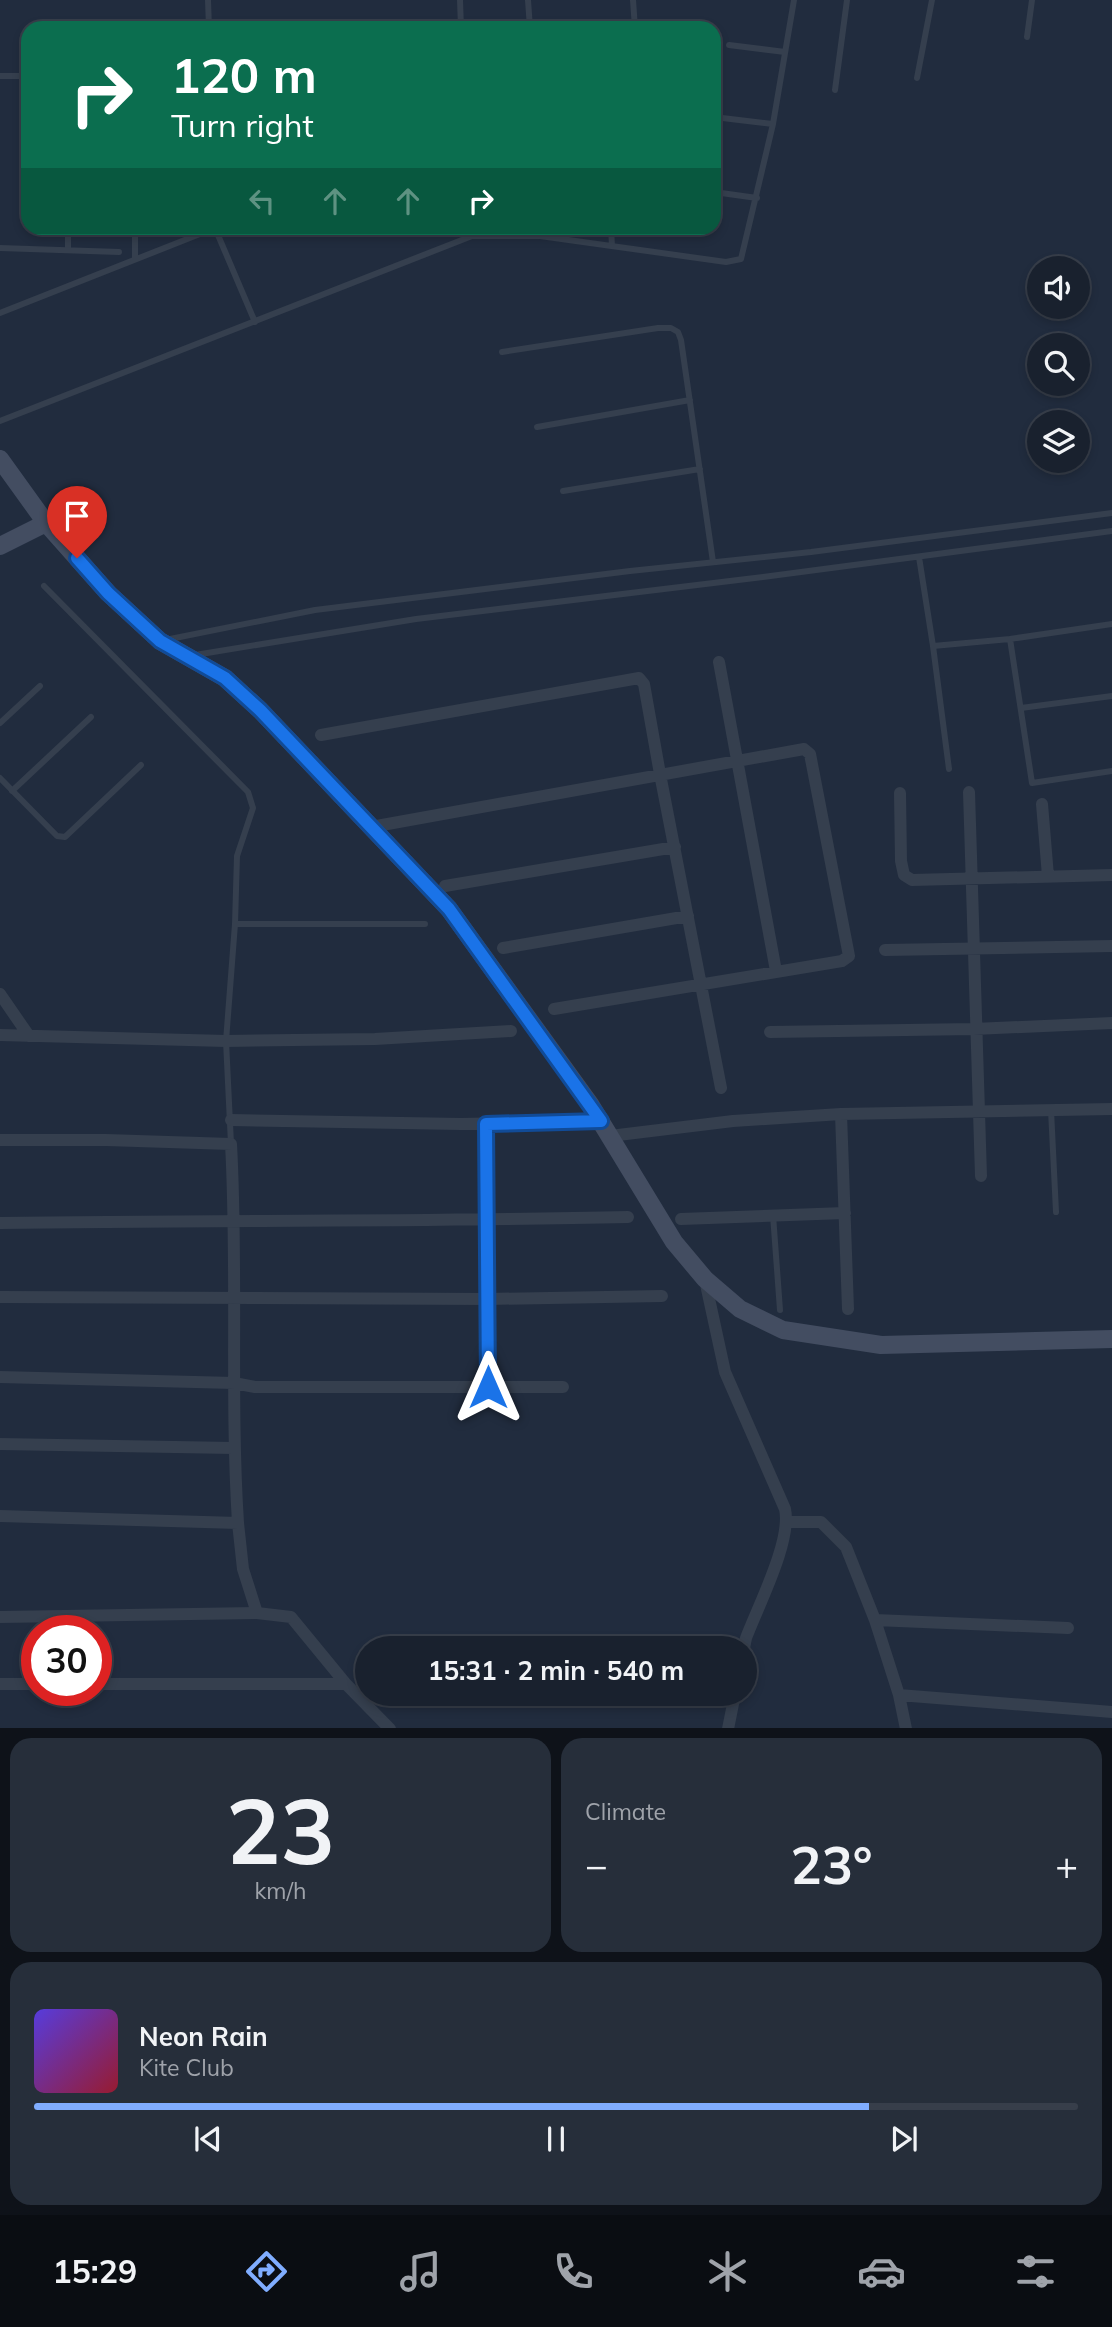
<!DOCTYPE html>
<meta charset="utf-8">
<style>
:root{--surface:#19212e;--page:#262e3a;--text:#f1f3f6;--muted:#9fa3aa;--line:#373e4a;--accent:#80adff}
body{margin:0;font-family:Mulish,sans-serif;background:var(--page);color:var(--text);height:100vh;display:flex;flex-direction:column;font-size:26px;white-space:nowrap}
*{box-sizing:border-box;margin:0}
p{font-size:23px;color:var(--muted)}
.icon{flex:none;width:38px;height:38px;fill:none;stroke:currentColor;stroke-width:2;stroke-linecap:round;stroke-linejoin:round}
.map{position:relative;height:1728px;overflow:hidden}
.side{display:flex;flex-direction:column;gap:10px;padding:10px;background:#0e1219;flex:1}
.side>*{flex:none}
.guide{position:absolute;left:21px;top:21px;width:700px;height:214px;border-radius:21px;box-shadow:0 4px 10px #0003,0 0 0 2px var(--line);background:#0b6e4f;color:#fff;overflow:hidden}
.fabs{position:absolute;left:1027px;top:256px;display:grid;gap:14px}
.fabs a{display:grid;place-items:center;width:63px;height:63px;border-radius:50%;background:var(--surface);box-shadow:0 4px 10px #0003,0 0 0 2px var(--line);font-size:35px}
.speed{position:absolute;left:21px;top:1615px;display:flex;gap:14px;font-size:35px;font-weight:700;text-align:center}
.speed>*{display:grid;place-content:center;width:91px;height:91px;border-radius:50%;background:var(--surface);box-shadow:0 4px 10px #0003,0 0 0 2px var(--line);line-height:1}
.speed .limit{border:10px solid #d22;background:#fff;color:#111}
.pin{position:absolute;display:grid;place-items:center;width:60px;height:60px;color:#fff;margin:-72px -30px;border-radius:50% 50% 50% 0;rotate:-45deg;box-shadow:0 0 7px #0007}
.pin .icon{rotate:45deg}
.me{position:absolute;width:77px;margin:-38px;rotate:0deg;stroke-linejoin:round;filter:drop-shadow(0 0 5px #0008)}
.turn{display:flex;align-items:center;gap:24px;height:147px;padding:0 35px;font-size:32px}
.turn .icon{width:91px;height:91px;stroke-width:2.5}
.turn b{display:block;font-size:49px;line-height:60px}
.lanes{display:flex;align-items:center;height:66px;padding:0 35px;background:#0003;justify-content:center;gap:35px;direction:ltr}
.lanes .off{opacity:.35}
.big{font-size:52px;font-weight:700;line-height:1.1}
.side .tile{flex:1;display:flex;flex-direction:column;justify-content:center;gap:10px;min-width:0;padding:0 24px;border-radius:21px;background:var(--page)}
.side .dial{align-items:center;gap:0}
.dial b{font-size:91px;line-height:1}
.song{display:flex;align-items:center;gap:21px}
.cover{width:84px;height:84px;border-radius:10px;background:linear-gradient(135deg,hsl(250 70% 55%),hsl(350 70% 35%))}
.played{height:7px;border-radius:4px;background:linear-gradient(90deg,var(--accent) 80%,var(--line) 80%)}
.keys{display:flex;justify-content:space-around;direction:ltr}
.heat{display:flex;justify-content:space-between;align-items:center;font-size:38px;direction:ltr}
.side .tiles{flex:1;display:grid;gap:10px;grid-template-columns:1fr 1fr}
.tile:last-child{grid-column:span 2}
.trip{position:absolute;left:355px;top:1636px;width:402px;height:70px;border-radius:35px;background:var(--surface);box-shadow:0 4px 10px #0003,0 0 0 2px var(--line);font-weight:700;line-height:70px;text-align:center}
.tab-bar{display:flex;height:112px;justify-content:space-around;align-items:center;background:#0a0d12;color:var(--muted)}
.tab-bar .icon{width:49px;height:49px}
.tab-bar .on{color:var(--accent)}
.tab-bar b{font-size:32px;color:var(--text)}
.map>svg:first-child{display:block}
</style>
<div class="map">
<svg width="1112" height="1729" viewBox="0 0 1112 1729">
<rect width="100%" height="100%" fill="#212c3e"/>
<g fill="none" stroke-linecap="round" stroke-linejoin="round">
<path stroke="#353f4e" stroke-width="6" d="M208 0 209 28
M460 0 461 28
M528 0 530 28
M633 0 635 28
M1027 37 1032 0
M729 45 785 52
M0 76H28
M917 78 932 0
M835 90 847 0
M714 117 773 124
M714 192 757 198
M215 228 255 322
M611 228 612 246
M0 248 119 252
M68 250V228
M135 259V228
M0 313 215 228
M502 352 658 328H671L678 332 681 340 713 562
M0 421 472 236H540L726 262 741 259 773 124 794 0
M537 427 690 400
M563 491 700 469
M919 557 933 646 949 769
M44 586 248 792 253 808 237 856 235 924 226 1041 231 1144
M1010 639 1112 624
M165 640 315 610 630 571 811 552 1112 513
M933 646 1010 639 1032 783 1112 771
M195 655 416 619 763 577 1112 531
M1021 708 1112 696
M0 723 40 686
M0 778 57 836 65 837 141 765
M12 791 91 717
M235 924H425
M1051 1110 1056 1212
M773 1215 780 1310"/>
<path stroke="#353f4e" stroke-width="12" d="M719 662 776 971
M321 735 639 678 644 684 660 774 721 1088
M969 792 981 1176
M900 793 901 861 904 875 912 880 1112 875
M1042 804 1048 876
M371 827 804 749 810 754 849 956 842 961 554 1009
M445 886 675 847
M503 948 688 916
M885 950 1112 946
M0 994 29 1036
M770 1032 974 1029 1112 1023
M0 1035 226 1041 375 1039 511 1031
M841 1114 848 1309
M231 1120 461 1124 601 1121
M486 1124 488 1387
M610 1136 733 1121 841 1114 1112 1109
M0 1140H106L231 1144C238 1270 230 1397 238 1523L0 1516
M681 1219 845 1213
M0 1223C209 1220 419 1222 628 1217
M705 1280 725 1372 785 1509C792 1541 758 1606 746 1638L744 1648
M0 1297 488 1299 662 1296
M0 1377 234 1383 255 1387H563
M0 1444 233 1448
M788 1522H821L846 1547 875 1620 899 1695 906 1729
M238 1523 243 1569 257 1613 291 1617 346 1684 390 1729
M0 1617 257 1613
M875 1620 1068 1628
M0 1684H37
M96 1684H346
M899 1695 1112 1712
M728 1729 735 1694"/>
<path stroke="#434d61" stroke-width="18" d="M0 459 46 523 108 593 160 641 225 678 260 710 449 909 590 1104 674 1242 705 1279 740 1309 783 1330 881 1345 1112 1339
M0 546 46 523"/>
</g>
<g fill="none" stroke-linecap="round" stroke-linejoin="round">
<g stroke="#114b97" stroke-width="18">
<path id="route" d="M77 558 108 593 160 641 225 678 260 710 449 909 601 1121 486 1124 488 1387"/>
</g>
<use href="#route" stroke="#1a73e8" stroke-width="12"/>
</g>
</svg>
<div class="fabs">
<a><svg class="icon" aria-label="sound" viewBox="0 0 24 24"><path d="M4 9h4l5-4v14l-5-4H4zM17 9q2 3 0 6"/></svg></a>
<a><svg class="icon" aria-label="search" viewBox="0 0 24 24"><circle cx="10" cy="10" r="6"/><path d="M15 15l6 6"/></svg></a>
<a><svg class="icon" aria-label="layers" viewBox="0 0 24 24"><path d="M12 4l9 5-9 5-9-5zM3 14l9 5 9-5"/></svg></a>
</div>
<div class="speed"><div class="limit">30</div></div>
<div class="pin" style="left:77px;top:558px;background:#d93025"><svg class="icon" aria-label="arrive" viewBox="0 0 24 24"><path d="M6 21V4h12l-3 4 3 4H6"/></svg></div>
<svg class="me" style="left:488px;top:1387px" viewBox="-20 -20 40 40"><path d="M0-17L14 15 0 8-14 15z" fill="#1a73e8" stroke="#fff" stroke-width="4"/></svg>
<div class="trip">15:31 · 2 min · 540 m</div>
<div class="guide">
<div class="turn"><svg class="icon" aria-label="right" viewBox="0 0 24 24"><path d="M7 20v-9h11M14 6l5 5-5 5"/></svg><div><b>120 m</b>Turn right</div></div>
<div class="lanes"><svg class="icon off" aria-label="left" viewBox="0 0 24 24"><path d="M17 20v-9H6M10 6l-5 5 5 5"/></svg><svg class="icon off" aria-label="ahead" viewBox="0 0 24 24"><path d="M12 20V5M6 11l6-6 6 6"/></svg><svg class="icon off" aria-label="ahead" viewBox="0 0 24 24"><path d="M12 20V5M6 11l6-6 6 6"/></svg><svg class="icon" aria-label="right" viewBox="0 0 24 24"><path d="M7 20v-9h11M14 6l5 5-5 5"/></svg></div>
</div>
</div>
<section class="side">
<div class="tiles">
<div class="tile dial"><b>23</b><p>km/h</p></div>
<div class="tile"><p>Climate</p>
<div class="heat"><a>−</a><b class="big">23°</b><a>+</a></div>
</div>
<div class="tile">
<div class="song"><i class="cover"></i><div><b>Neon Rain</b><p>Kite Club</p></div></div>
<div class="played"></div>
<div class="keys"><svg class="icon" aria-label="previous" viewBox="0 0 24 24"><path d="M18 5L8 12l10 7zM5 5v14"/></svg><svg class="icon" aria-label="pause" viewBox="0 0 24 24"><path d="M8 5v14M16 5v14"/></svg><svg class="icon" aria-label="next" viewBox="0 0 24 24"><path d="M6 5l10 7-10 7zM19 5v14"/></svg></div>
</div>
</div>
</section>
<nav class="tab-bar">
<b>15:29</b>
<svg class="icon on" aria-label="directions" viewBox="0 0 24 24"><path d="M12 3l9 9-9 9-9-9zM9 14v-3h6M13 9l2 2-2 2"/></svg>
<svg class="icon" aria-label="music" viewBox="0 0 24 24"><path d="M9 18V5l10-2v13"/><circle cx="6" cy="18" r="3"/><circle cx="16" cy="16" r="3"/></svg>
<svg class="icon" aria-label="phone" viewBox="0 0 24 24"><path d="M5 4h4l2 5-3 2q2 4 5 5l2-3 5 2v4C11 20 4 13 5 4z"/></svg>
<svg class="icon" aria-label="climate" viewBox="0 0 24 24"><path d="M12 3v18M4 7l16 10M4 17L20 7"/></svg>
<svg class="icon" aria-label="car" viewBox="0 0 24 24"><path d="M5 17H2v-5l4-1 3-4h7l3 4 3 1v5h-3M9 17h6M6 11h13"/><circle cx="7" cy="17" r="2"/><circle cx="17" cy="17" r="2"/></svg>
<svg class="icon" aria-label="filters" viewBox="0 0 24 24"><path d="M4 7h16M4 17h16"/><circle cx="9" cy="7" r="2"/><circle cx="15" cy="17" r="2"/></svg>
</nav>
